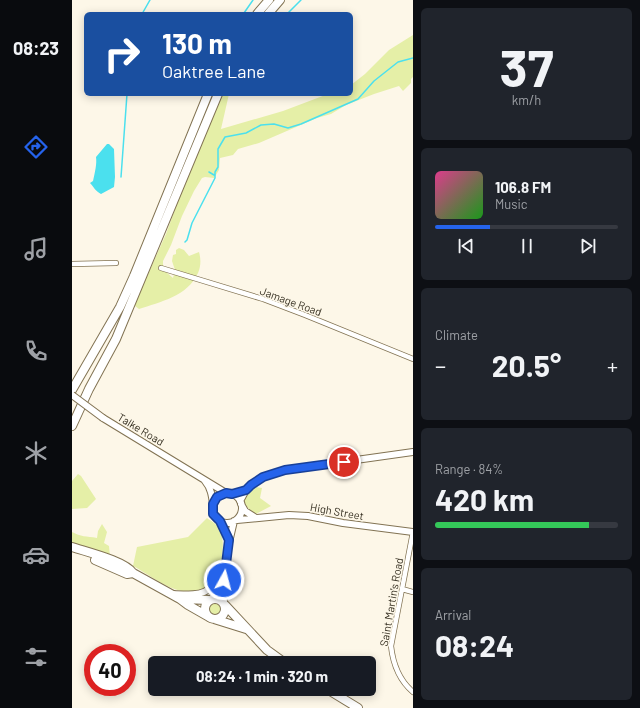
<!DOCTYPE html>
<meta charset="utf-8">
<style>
:root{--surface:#171b24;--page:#20242c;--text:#f1f3f6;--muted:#9ea1a6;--line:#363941;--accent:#2563eb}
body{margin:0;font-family:Barlow,sans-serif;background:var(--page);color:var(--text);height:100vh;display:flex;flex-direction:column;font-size:15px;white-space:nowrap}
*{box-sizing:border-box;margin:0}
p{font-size:13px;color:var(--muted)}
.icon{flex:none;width:22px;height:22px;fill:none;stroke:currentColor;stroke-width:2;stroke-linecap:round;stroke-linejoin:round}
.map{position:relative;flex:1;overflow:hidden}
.panel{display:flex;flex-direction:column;gap:8px;padding:8px;background:#0d0f14;width:227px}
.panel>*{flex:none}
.guide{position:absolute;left:12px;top:12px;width:269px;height:84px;border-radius:6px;box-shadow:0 2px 10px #0003;background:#1a4fa0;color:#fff;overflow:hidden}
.speed{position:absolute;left:12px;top:644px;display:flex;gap:8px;font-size:20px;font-weight:700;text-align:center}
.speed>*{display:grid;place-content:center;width:52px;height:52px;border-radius:50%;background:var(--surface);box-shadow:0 2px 10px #0003;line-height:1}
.speed .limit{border:6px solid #d22;background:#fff;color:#111}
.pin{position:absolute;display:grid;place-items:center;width:34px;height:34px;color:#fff;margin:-17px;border:2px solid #fff;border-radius:50%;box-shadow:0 1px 4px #0007}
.me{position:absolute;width:44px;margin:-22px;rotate:7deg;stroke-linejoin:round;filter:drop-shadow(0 0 3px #0008)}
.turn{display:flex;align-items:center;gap:14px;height:84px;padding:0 12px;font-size:18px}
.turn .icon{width:52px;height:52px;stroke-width:2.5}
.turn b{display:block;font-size:28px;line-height:34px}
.big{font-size:30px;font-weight:700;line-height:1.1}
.panel .tile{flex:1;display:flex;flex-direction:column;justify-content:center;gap:6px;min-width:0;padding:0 14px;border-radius:6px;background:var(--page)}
.panel .dial{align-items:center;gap:0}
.dial b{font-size:52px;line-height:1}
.song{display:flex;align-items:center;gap:12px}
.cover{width:48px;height:48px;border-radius:6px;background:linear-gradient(135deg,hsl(330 70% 55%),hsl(120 70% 35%))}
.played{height:4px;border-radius:2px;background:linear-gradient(90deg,var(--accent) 30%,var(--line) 30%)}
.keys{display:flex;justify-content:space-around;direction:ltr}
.heat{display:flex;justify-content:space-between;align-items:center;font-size:22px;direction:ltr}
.charge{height:6px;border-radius:3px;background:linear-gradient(90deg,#34c759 84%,var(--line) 0)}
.trip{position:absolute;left:76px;top:656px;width:228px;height:40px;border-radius:6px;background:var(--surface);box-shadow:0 2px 10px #0003;font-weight:700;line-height:40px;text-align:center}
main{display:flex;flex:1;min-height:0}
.dock{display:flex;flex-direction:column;width:72px;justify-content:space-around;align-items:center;background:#090b0e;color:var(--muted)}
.dock .icon{width:28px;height:28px}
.dock .selected{color:var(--accent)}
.dock b{font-size:18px;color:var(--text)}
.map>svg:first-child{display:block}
</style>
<main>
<nav class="dock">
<b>08:23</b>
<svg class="icon selected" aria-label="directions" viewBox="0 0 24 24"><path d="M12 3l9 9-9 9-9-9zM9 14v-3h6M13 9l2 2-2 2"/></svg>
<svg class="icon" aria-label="music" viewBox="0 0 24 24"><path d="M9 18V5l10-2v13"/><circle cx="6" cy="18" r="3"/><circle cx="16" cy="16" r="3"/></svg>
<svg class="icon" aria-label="phone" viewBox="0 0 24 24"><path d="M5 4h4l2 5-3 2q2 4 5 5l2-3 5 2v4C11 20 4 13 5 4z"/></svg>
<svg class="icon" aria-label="climate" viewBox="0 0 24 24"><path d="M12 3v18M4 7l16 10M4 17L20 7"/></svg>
<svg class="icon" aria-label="car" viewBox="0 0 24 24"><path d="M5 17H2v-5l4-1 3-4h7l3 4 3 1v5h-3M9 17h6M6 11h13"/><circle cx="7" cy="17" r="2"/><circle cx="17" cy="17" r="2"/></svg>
<svg class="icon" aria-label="filters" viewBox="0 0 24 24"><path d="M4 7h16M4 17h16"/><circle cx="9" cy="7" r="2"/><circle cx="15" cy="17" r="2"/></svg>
</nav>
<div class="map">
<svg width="341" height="708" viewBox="0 0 341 708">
<rect width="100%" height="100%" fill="#fdf7e8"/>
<path fill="#e5efa7" d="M341 35V77L339 79V83L331 91 327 86 302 94 274 105 259 114 245 118 187 143 166 149 161 155 148 158 147 170 142 178 133 177 130 178 122 191 110 216 99 245 91 261V265L93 271 101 278 103 270 100 261 101 255 104 254V250L107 248 112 250 117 256 127 252C129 259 129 266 126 273 116 296 88 302 67 309L63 306V303L94 234 114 179 151 94H157L149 129 211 111 256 94H279V85L293 74 317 50Z
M6 474 9 476 24 499 15 508 0 509V481Z
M184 487 190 488 188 498 199 506 182 515 172 503V497Z
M135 518C139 521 145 524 147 528 157 546 147 590 123 592 100 594 80 576 61 566L65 547 116 537Z
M30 524 35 532 32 543 37 546 38 557 0 545V532C9 537 14 536 25 538L26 531Z
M136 609a7 7 0 1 1 14 0a7 7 0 1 1-14 0Z"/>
<path fill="#4be0ee" d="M35 144H37L42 149 43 177 42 187 29 194C23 191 22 187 18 183L21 181C23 172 25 164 24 157Z"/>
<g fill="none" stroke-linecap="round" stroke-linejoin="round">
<path stroke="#4be0ee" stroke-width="1.5" d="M172 13 181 0
M70 14 78 0
M215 14 229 0
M137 172 142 175
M49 177 55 94
M113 242 115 240 120 223 143 178V172L146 167V149L153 137 174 133 189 125 202 124 216 128 229 124 286 99 302 81 326 62 341 58"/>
<g stroke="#827353" stroke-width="6">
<path id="street" d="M0 264 44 263
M89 268 191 299 233 315 341 359
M341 532 319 646C321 664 327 680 341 692
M330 589 341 592"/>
</g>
<g stroke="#827353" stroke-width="8">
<path id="secondary" d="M31 418 154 493
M133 481C139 488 140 496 141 504
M140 508a15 15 0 1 1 30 0a15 15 0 1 1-30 0Z
M168 501 174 490 179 485 191 477 213 470 341 452
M169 504 173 511 184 518
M165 520 217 515 236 516 271 523 341 532
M148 521 157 540
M99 594C131 595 135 597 152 569
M139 600 151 581
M152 604C150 577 155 548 162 521"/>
</g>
<g stroke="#827353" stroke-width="10">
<path id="highway" d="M185 14 197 0
M196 14 208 0
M0 390 48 307 62 276 136 94
M0 426 17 389 44 339 146 94
M0 547C15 552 53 561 61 573L108 599 116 605 137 617
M23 560 55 574 61 573
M133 609a10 10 0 1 1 20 0a10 10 0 1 1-20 0Z
M109 599 138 600
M153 605 195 650 213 663
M142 619 174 629
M255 689 286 708"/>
</g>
<use href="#street" stroke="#fff" stroke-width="4.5"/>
<use href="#secondary" stroke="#fff" stroke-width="6"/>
<use href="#highway" stroke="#fff" stroke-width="8"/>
<g stroke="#827353" stroke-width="8" stroke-linecap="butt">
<path id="secondary-bridge" d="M0 395 31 418"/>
</g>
<use href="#secondary-bridge" stroke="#fff" stroke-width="6"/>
</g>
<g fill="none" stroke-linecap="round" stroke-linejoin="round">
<g stroke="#184099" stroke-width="10">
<path id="route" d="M152 580 157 540 148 521 141 514V504L145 497 154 493 160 494 174 490 179 485 191 477 213 470 272 462"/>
</g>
<use href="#route" stroke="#2563eb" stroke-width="7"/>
</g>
<g text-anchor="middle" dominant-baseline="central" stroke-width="3" stroke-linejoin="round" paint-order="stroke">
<g font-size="11" fill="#322c1e" stroke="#fdf7e8">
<text transform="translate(219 301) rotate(20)">Jamage Road</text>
<text transform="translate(69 429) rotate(31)">Talke Road</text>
<text transform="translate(265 511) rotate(10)">High Street</text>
<text transform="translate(319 602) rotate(-80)">Saint Martin's Road</text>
</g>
</g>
</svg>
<div class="speed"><div class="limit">40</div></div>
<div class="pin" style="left:272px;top:462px;background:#d93025"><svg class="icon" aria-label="arrive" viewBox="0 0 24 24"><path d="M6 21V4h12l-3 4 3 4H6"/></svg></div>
<svg class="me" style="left:152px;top:580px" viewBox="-20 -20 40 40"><circle r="17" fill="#2563eb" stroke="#fff" stroke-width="3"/><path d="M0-11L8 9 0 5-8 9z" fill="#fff"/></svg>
<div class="trip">08:24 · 1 min · 320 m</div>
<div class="guide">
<div class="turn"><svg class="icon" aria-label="right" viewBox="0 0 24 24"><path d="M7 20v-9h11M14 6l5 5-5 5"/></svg><div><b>130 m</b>Oaktree Lane</div></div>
</div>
</div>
<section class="panel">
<div class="tile dial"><b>37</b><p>km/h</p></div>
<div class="tile">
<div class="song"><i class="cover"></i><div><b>106.8 FM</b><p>Music</p></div></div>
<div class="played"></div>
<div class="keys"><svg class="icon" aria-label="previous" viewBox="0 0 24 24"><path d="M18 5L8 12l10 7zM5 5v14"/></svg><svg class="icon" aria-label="pause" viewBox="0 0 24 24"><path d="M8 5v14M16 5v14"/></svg><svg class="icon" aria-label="next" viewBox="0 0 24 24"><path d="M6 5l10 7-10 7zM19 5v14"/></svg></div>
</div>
<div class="tile"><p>Climate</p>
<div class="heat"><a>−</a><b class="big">20.5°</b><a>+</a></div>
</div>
<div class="tile"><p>Range · 84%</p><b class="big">420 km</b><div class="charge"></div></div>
<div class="tile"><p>Arrival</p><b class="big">08:24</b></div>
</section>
</main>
